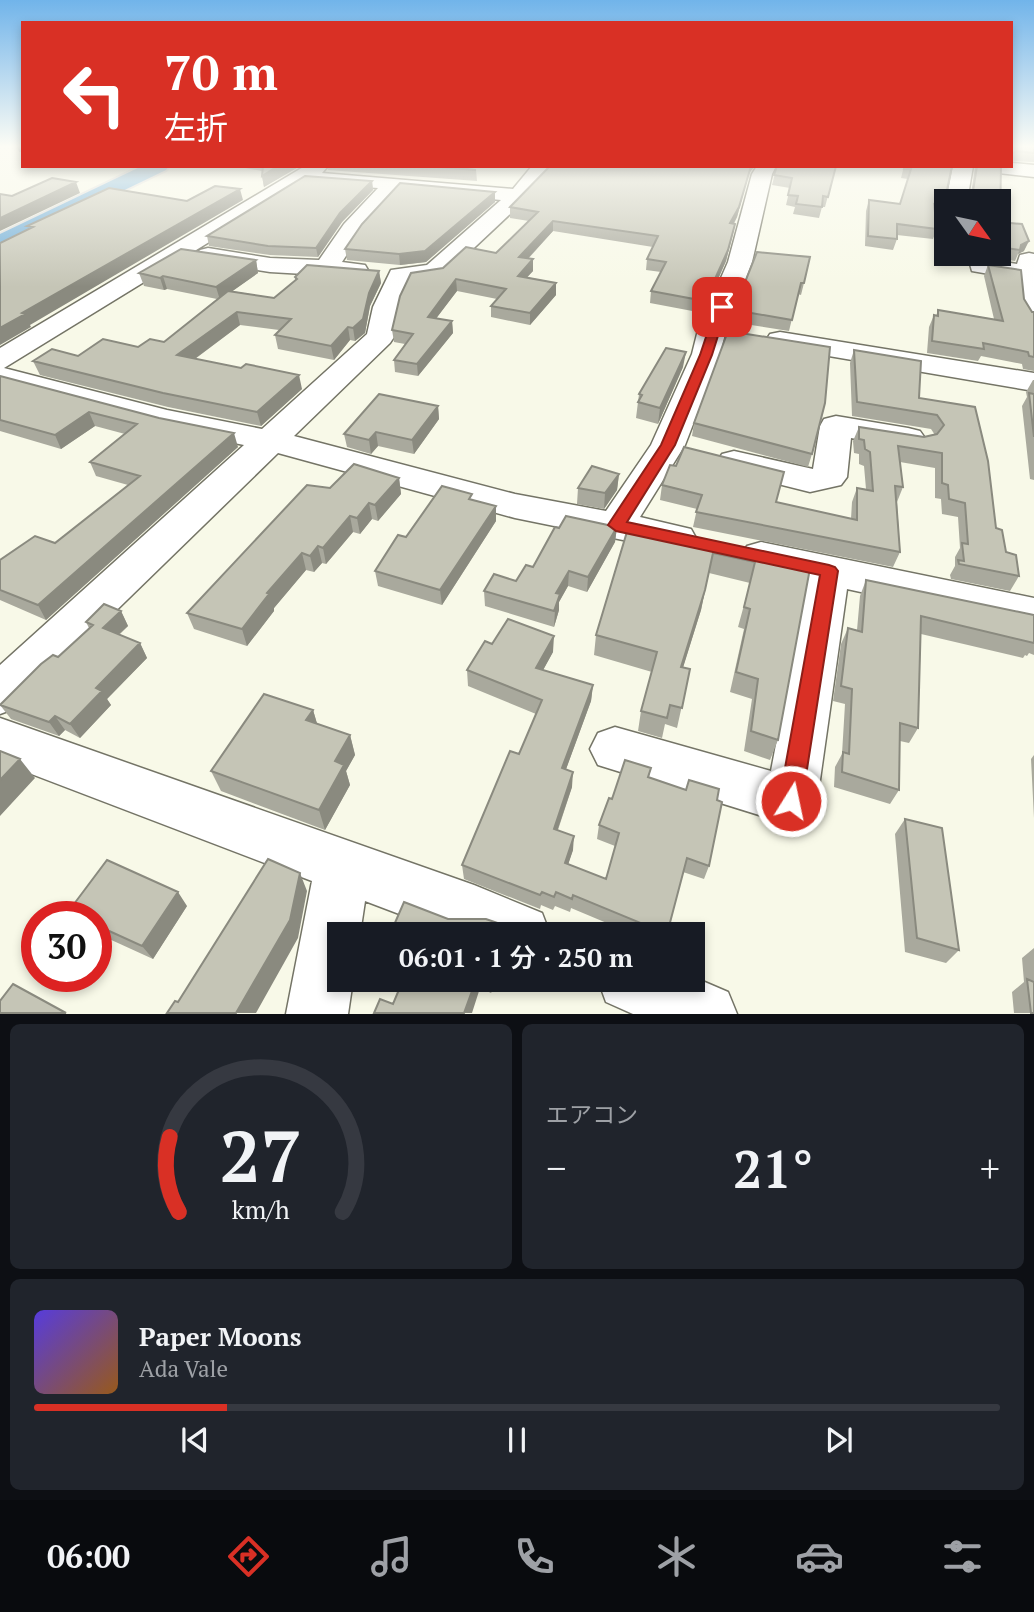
<!DOCTYPE html>
<html lang="ja">
<meta charset="utf-8">
<style>
:root{--surface:#171b24;--page:#20242c;--text:#f1f3f6;--muted:#9ea1a6;--line:#363941;--accent:#d93025}
body{margin:0;font-family:"PT Serif","Noto Sans JP",serif;background:var(--page);color:var(--text);height:100vh;display:flex;flex-direction:column;font-size:26px;white-space:nowrap}
*{box-sizing:border-box;margin:0}
p{font-size:23px;color:var(--muted)}
.icon{flex:none;width:38px;height:38px;fill:none;stroke:currentColor;stroke-width:2;stroke-linecap:round;stroke-linejoin:round}
.map{position:relative;height:1014px;overflow:hidden}
.side{display:flex;flex-direction:column;gap:10px;padding:10px;background:#0d0f14;flex:1}
.side>*{flex:none}
.banner{position:absolute;left:21px;top:21px;width:992px;height:147px;border-radius:0px;box-shadow:0 4px 10px #0003;background:#d93025;color:#fff;overflow:hidden}
.needle{width:46px;rotate:123deg}
.fabs{position:absolute;left:934px;top:189px;display:grid;gap:14px}
.fabs a{display:grid;place-items:center;width:77px;height:77px;border-radius:0px;background:var(--surface);box-shadow:0 4px 10px #0003;font-size:35px}
.speed{position:absolute;left:21px;top:901px;display:flex;gap:14px;font-size:35px;font-weight:700;text-align:center}
.speed>*{display:grid;place-content:center;width:91px;height:91px;border-radius:50%;background:var(--surface);box-shadow:0 4px 10px #0003;line-height:1}
.speed .limit{border:10px solid #d22;background:#fff;color:#111}
.pin{position:absolute;display:grid;place-items:center;width:60px;height:60px;color:#fff;margin:-30px;border-radius:14px;box-shadow:0 4px 10px #0006}
.me{position:absolute;width:77px;margin:-38px;rotate:10deg;stroke-linejoin:round;filter:drop-shadow(0 0 5px #0008)}
.turn{display:flex;align-items:center;gap:24px;height:147px;padding:0 28px;font-size:32px}
.turn .icon{width:91px;height:91px;stroke-width:2.5}
.turn b{display:block;font-size:49px;line-height:60px}
.big{font-size:52px;font-weight:600;line-height:1.1}
.side .card{flex:1;display:flex;flex-direction:column;justify-content:center;gap:10px;min-width:0;padding:0 24px;border-radius:10px;background:var(--page)}
.side .dial{align-items:center;gap:0}
.dial svg{height:182px;overflow:visible;fill:none;stroke:var(--line);stroke-width:7;stroke-linecap:round;text-anchor:middle}
.dial text{fill:var(--text);stroke:none}
.song{display:flex;align-items:center;gap:21px}
.cover{width:84px;height:84px;border-radius:10px;background:linear-gradient(135deg,hsl(250 70% 55%),hsl(30 70% 35%))}
.played{height:7px;border-radius:4px;background:linear-gradient(90deg,var(--accent) 20%,var(--line) 20%)}
.keys{display:flex;justify-content:space-around;direction:ltr}
.heat{display:flex;justify-content:space-between;align-items:center;font-size:38px;direction:ltr}
.side .tiles{flex:1;display:grid;gap:10px;grid-template-columns:1fr 1fr}
.card:last-child{grid-column:span 2}
.trip{position:absolute;left:327px;top:922px;width:378px;height:70px;border-radius:0px;background:var(--surface);box-shadow:0 4px 10px #0003;font-weight:600;line-height:70px;text-align:center}
.tabs{display:flex;height:112px;justify-content:space-around;align-items:center;background:#090b0e;color:var(--muted)}
.tabs .icon{width:49px;height:49px}
.tabs .active{color:var(--accent)}
.tabs b{font-size:32px;color:var(--text)}
.map>svg:first-child{display:block}
</style>
<div class="map">
<svg width="1034" height="1014" viewBox="0 0 1034 1014">
<rect width="100%" height="100%" fill="#f8f9e8"/>
<g fill="none" stroke-linecap="round" stroke-linejoin="round">
<g stroke="#747466" stroke-width="3">
<path id="minor" d="M1012 163 1034 165V177L990 172 981 166H1012Z
M305 166H328L322 173 513 189 532 166H552L525 200 443 277 410 282 399 307 394 337 390 343 294 436 515 494 606 511 651 445 692 354 698 330 728 262 752 174 757 166H776L772 174 752 262 726 330 720 354 685 445 640 517 691 529 696 538 691 547 677 551 515 518 278 453 16 708 0 714V665L244 445 165 429 0 385V348ZM315 177 317 182 324 184 378 188 344 224 319 260 270 258 208 248 200 250 196 255 200 260 208 262 270 272 356 277 365 275 368 270 365 265 342 262 361 233 399 190 501 200 427 265 391 270 373 307 367 334 262 429 167 410 4 368Z
M953 166H973L967 201H946Z
M1029 253 1034 254V319L1025 317 1021 311 1018 279 972 271 967 254H991L992 260 1017 264 1020 255Z
M780 332 1034 373V391L770 346 766 340 770 334Z
M836 416 908 428 920 431 925 438 920 445 908 448 851 438 847 477 841 485 810 492 722 470 717 462 722 454 734 451 813 469 820 426 824 419Z
M761 542 1034 598V630L847 589 817 801 809 818 791 825 598 765 590 749 598 733 615 727 771 771 807 580 747 566 741 556 747 546Z
M0 718 474 885 542 913 550 934H452L365 901 360 934H340V980H353L348 1014H286L312 881 0 762Z
M693 977 728 992 737 1014H633L606 1002 598 980H693Z"/>
</g>
<g stroke="#dddddc" stroke-width="4">
<path id="highway" d="M142 166H169L166 170 0 250V234Z"/>
</g>
<use href="#minor" fill="#fff" fill-rule="evenodd"/>
<use href="#highway" fill="#6cabd7" fill-rule="evenodd"/>
</g>
<path fill="#a9a99d" d="M1012 145H1034V162L1012 161Z
M234 166H300L264 187 262 176V171Z
M328 166H440L476 170 477 181 328 170Z
M550 166H755L749 173 737 217 734 224H735L733 234 726 261 703 313 650 303 651 291 661 272 646 270 647 259 653 247 553 231 528 259 533 271 527 277 556 283V295L530 325 491 317V306L497 299 457 291 436 318 452 321 453 333 418 376 395 372 394 360 405 344 394 342 392 330 443 268 496 253 529 221 510 218V207Z
M777 166H836L825 207H822L819 218 793 214 795 207 786 205 790 188 772 185Z
M904 166H952L947 190 946 217 935 215 937 229 933 239 897 235V239L893 250 865 246 866 211 869 200 900 204 908 179 901 178Z
M975 166H1001L1000 222 1024 251 1018 254 1015 261 994 258 993 254H999V201H970Z
M372 181 373 190 342 222 318 257 270 255 209 246 207 236Z
M495 192V202L426 262 400 265 347 260 345 249Z
M757 252 804 283 801 295 798 294 789 331 732 322 734 310Z
M256 260 258 273 232 291 274 298 295 280V277L379 271 381 283 370 306 365 333 355 341 350 340 334 360 278 349 275 335 279 330 240 325 195 359 302 389 261 426 168 407 40 375 33 361 78 356 164 342 217 299 167 289 164 290 144 286 139 273Z
M988 265 1024 299 1032 312H1034V371L1023 369 1022 364 981 356 978 361 927 353 929 327 934 315 936 316 938 310 994 319 984 276Z
M854 350 919 398 975 407 996 528 1006 552 1019 576 1010 591 951 579 950 575 955 566V557L960 548 958 517 942 514 941 499 935 498V468L900 462 903 487 897 502 900 552 893 567 693 527 697 509 660 500 662 485 776 502 851 519 852 502 857 488 866 489 864 466 859 464V454L854 453 853 441 859 427 924 437 935 435 931 429 852 416 850 363Z
M683 367 658 424 636 418 639 394Z
M0 376 238 447 46 620 0 600V560L55 543 128 485 96 476 90 462 125 434 95 426 61 449 0 431Z
M1033 380H1034V480L1030 479 1022 406 1027 397 1026 392Z
M438 406 439 419 414 454 378 446 371 454 347 447 344 434Z
M694 423 812 454 808 467 692 436Z
M619 474 617 490 604 509 577 504 578 488Z
M399 478 401 494 378 521 372 519 360 534 353 532 326 564 322 563 314 572 306 570 274 608V611L247 646 194 629 187 613 330 488Z
M472 500 496 521 442 605 378 586 375 571 406 537Z
M629 525 811 563 778 740 770 760 744 751 752 699 730 692 744 629 738 627 750 583 709 573 701 610 683 667 690 669 677 728 665 724 662 738 638 731 641 711 652 672 594 655 596 635Z
M617 527 615 542 587 592 568 586 559 602V610L554 627 485 606 484 591 516 581 533 567 559 528Z
M866 580 1034 615V655L1029 653 1027 656 1025 655 1023 658 921 634 918 728 909 743 900 741 899 790 890 804 834 787 835 767 842 754 845 704 833 701 841 644 848 628 857 630 860 596Z
M121 611 128 626 119 635 140 643 147 658 107 699 111 705 80 738 65 730 59 736 11 719 0 705 58 657 89 628 86 622Z
M492 644 553 652 543 670 593 685 591 701 566 769 572 787 558 830 573 850 568 864 606 879 615 846 597 839 599 825 612 799 651 768 649 777 709 866 704 879 683 872 667 934H633L571 908 570 912 555 906 553 910 541 905 540 909 464 879 462 865 519 754 536 714 468 686 467 670Z
M313 710 317 724 350 735 355 755 346 771 350 785 325 830 221 791 211 771Z
M1034 755V818L1031 759Z
M905 819 959 950 946 963 905 952 895 834Z
M187 906 153 959 96 933V917H73L68 912Z
M1034 948V1013H1014L1012 992 1024 982 1022 958Z
M403 980H495L491 993 480 988 374 1013 393 1004Z"/>
<path fill="#8a8a7f" d="M278 166H300L264 187 262 176Z
M751 166H755L749 173 737 217 728 233 730 223Z
M372 181 373 190 342 222 318 257 316 248 340 213Z
M76 182 80 193 0 231V218Z
M240 189 243 200 30 325 31 327 0 345V328L22 313Z
M495 192V202L426 262 400 265 399 254Z
M553 221V231L519 268V257Z
M735 224 726 261 703 313 705 301Z
M1029 241 1024 251 1018 254 1021 245Z
M533 259V271L518 287V276Z
M256 260 258 273 220 300 216 287Z
M379 271 381 283 370 306 365 333 355 341 353 328Z
M163 276 167 289 164 290 160 278Z
M456 279 457 291 429 328 428 317Z
M556 283V295L530 325V313Z
M237 312 240 325 181 369 177 355Z
M452 321 453 333 418 376 417 364Z
M348 327 350 340 334 360 331 346Z
M686 352 683 367 658 424 660 408Z
M299 375 302 389 261 426 257 412Z
M438 406 439 419 414 454 412 440Z
M89 412 95 426 61 449 55 435Z
M376 432 378 446 371 454 369 440Z
M234 433 238 447 46 620 38 605Z
M619 474 617 490 604 509 605 493Z
M399 478 401 494 378 521 375 505Z
M369 503 372 519 360 534 357 518Z
M496 506V521L442 605 440 590Z
M350 516 353 532 326 564 323 548Z
M617 527 615 542 587 592 588 577Z
M318 546 322 563 314 572 310 556Z
M302 553 306 570 274 608V611L247 646 242 629 267 593Z
M569 571 568 586 559 602V610L554 627 556 593Z
M705 590 701 610 677 687 681 667Z
M121 611 128 626 110 642 103 628Z
M554 636 553 652 536 683V668Z
M140 643 147 658 107 699 111 705 80 738 70 724 96 688Z
M593 685 591 701 561 783 562 768Z
M313 710 319 730 306 720Z
M55 716 65 730 59 736 49 722Z
M350 735 355 755 346 771 350 785 325 830 319 810 335 761Z
M20 759 35 778 0 816V780Z
M573 772 572 787 553 843 554 829Z
M574 836 573 850 564 877 565 863Z
M300 873 307 891 298 938 256 1013H236Z
M178 892 187 906 153 959 142 946Z
M476 980H480V988L472 1013H464Z
M490 980H495L491 993Z"/>
<path fill="#c5c5b6" stroke="#8a8a7f" stroke-width="2" d="M23 145V151H20L18 147Z
M1012 145H1034V153L1016 151 1012 154Z
M263 166H278L262 176Z
M428 166H440L476 170Z
M550 166H751L739 207 730 223 735 224 728 250 705 301 651 291 666 262 647 259 658 236 553 221 519 257 533 259 518 276 556 283 530 313 491 306 506 289 456 279 428 317 452 321 417 364 394 360 413 334 392 330 400 296 411 273 443 268 466 247 496 253 538 212 510 207Z
M777 166H836L828 197 823 196 822 207 796 204 798 196 788 195 792 178 774 175Z
M905 166H952L947 190 951 193 950 201H947V206L934 204 937 229 897 224V239L868 236 869 200 900 204 911 169H904Z
M977 166H1001L1000 222 1022 224 1029 241 1021 245 1020 250 999 247V201H977L973 191Z
M305 176 372 181 340 213 316 248 268 246 207 236Z
M52 178 76 182 0 218V194L12 196Z
M400 183 495 192 425 251 399 254 345 249 362 224Z
M215 186 240 189 22 313 25 314 0 328V243L33 227 27 226 109 188 187 201Z
M181 249 256 260 216 287 163 276 160 278 139 273Z
M757 252 810 257 804 283H801L792 320 734 310Z
M307 265 379 271 369 293 363 319 353 328 348 327 331 346 275 335 291 319 237 312 177 355 241 368 246 364 299 375 257 412 163 393 33 361 52 349 78 356 103 339 138 347 150 339 164 342 228 291 274 298 297 279 295 277Z
M988 265 1021 270 1024 299 1032 312H1034V357L1029 356 1028 352 983 343 984 349 932 341 934 315 938 316V310L1003 321Z
M728 331 830 347 825 403 812 454 694 423Z
M666 348 686 352 660 408 638 402 642 395 639 394Z
M854 350 921 361 919 398 975 407 988 461 996 528 1002 530 1006 552 1016 555 1019 576 959 564 958 560 964 561 962 543 968 544 965 503 949 499 948 485 942 483V453L898 446 903 487 895 486 900 552 696 512 702 495 662 485 670 465 676 466 684 447 784 472 776 502 857 520V488L873 491 870 452 865 449 864 440 859 439V427L924 437 937 434 944 425 937 415 857 402Z
M0 376 159 418 234 433 38 605 0 590V560L35 536 55 543 140 476 90 462 137 424 89 412 55 435 0 420Z
M1029 393 1034 394V437Z
M379 394 438 406 412 440 376 432 369 440 344 434Z
M354 464 399 478 375 505 369 503 357 518 350 516 323 548 318 546 310 556 302 553 267 593 269 594 242 629 187 613 307 485 330 488Z
M592 466 619 474 605 493 578 488Z
M442 486 472 494 469 499 496 506 440 590 375 571 398 535 406 537Z
M566 516 617 527 588 577 569 571 556 593 560 594 554 611 484 591 494 574 516 581 526 565 533 567 555 527 559 528Z
M629 525 811 563 778 740 751 731 758 679 736 672 750 609 744 607 755 562 713 553 705 590 681 667 690 669 682 708 670 705 667 718 641 711 657 652 596 635Z
M866 580 1034 615V643L921 616 918 728 900 723 899 790 842 772 843 752 849 754 852 689 841 686 848 628 862 632Z
M104 604 121 611 103 628 140 643 96 688 102 691 70 724 55 716 49 722 0 705 41 664 53 655 58 657 93 625 86 622Z
M508 619 554 636 536 668 593 685 562 768 573 772 554 829 574 836 565 863 606 879 619 833 599 825 609 798 612 799 625 760 651 768 648 777 686 790 689 780 719 789 717 800 722 802 709 866 687 858 667 934 573 895 572 899 556 892 554 897 542 892 540 895 462 865 510 751 519 754 542 700 467 670 485 641 492 644Z
M264 694 313 710 306 720 350 735 335 761 344 765 319 810 211 771Z
M0 751 20 759 0 780Z
M905 819 942 828 959 950 917 938Z
M268 859 300 873 290 920 236 1013H167L175 1001 178 1002Z
M107 860 178 892 142 946 96 925V917H79L68 912Z
M404 902 448 919H486L506 926 504 934H397L391 932Z
M1027 979 1034 982V1013H1031Z
M403 980H476L464 1013H374L380 999 393 1004Z
M13 984 66 1013H0V1001Z"/>
<linearGradient id="sky" x2="0" y2="1"><stop stop-color="#71b4ea"/><stop offset="0.51" stop-color="#fcfcf5"/><stop offset="1" stop-color="#fcfcf5" stop-opacity="0"/></linearGradient>
<rect width="1034" height="287" fill="url(#sky)"/>
<path fill="#d93025" stroke="#8d1f18" stroke-width="2" d="M722 304 727 307 712 355 675 445 627 522 829 565 835 567 838 571 802 801 799 809 791 812 783 809 779 801 820 575 616 531 608 525 661 445 700 355 716 307Z"/>
</svg>
<div class="fabs">
<a><svg class="needle" viewBox="-14 -14 28 28"><path d="M0-13l5 13h-10z" fill="#e53935"/><path d="M0 13l5-13h-10z" fill="#9ea1a6"/></svg></a>
</div>
<div class="speed"><div class="limit">30</div></div>
<div class="pin" style="left:722px;top:307px;background:#d93025"><svg class="icon" aria-label="arrive" viewBox="0 0 24 24"><path d="M6 21V4h12l-3 4 3 4H6"/></svg></div>
<svg class="me" style="left:791px;top:801px" viewBox="-20 -20 40 40"><circle r="17" fill="#d93025" stroke="#fff" stroke-width="3"/><path d="M0-11L8 9 0 5-8 9z" fill="#fff"/></svg>
<div class="trip">06:01 · 1 分 · 250 m</div>
<div class="banner">
<div class="turn"><svg class="icon" aria-label="left" viewBox="0 0 24 24"><path d="M17 20v-9H6M10 6l-5 5 5 5"/></svg><div><b>70 m</b>左折</div></div>
</div>
</div>
<section class="side">
<div class="tiles">
<div class="card dial"><svg viewBox="0 0 100 80">
<path d="M14 69A42 42 0 1 1 86 69"/>
<path d="M14 69A42 42 0 0 1 10 36" stroke="#d93025"/>
<text x="50" y="56" font-size="32" font-weight="700">27</text>
<text x="50" y="72" font-size="11">km/h</text>
</svg></div>
<div class="card"><p>エアコン</p>
<div class="heat"><a>−</a><b class="big">21°</b><a>+</a></div>
</div>
<div class="card">
<div class="song"><i class="cover"></i><div><b>Paper Moons</b><p>Ada Vale</p></div></div>
<div class="played"></div>
<div class="keys"><svg class="icon" aria-label="previous" viewBox="0 0 24 24"><path d="M18 5L8 12l10 7zM5 5v14"/></svg><svg class="icon" aria-label="pause" viewBox="0 0 24 24"><path d="M8 5v14M16 5v14"/></svg><svg class="icon" aria-label="next" viewBox="0 0 24 24"><path d="M6 5l10 7-10 7zM19 5v14"/></svg></div>
</div>
</div>
</section>
<nav class="tabs">
<b>06:00</b>
<svg class="icon active" aria-label="directions" viewBox="0 0 24 24"><path d="M12 3l9 9-9 9-9-9zM9 14v-3h6M13 9l2 2-2 2"/></svg>
<svg class="icon" aria-label="music" viewBox="0 0 24 24"><path d="M9 18V5l10-2v13"/><circle cx="6" cy="18" r="3"/><circle cx="16" cy="16" r="3"/></svg>
<svg class="icon" aria-label="phone" viewBox="0 0 24 24"><path d="M5 4h4l2 5-3 2q2 4 5 5l2-3 5 2v4C11 20 4 13 5 4z"/></svg>
<svg class="icon" aria-label="climate" viewBox="0 0 24 24"><path d="M12 3v18M4 7l16 10M4 17L20 7"/></svg>
<svg class="icon" aria-label="car" viewBox="0 0 24 24"><path d="M5 17H2v-5l4-1 3-4h7l3 4 3 1v5h-3M9 17h6M6 11h13"/><circle cx="7" cy="17" r="2"/><circle cx="17" cy="17" r="2"/></svg>
<svg class="icon" aria-label="filters" viewBox="0 0 24 24"><path d="M4 7h16M4 17h16"/><circle cx="9" cy="7" r="2"/><circle cx="15" cy="17" r="2"/></svg>
</nav>
